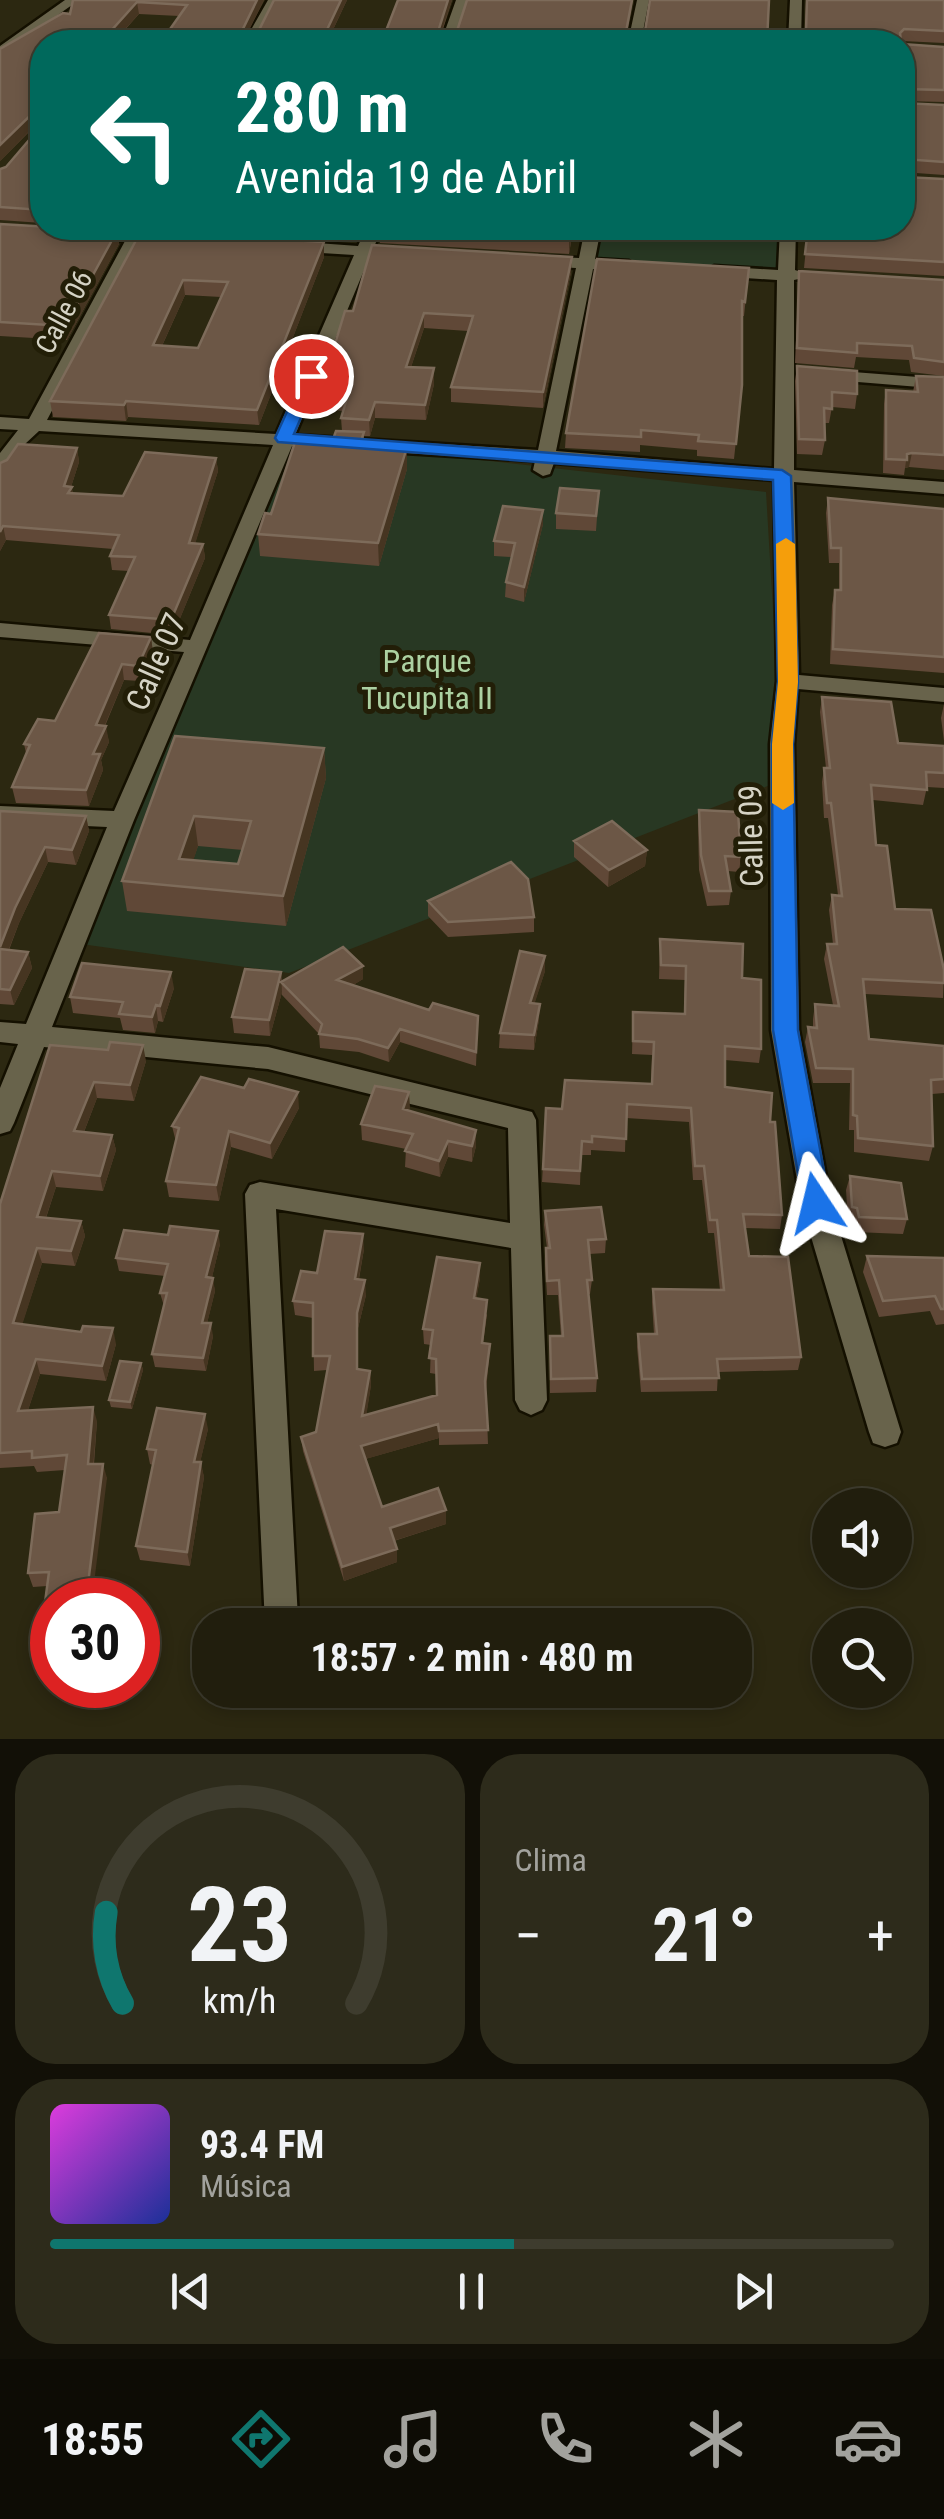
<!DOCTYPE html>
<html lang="es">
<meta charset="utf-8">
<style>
:root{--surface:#211e0d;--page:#2d2b1b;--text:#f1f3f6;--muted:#a2a29d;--line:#3e3c2e;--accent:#0f766e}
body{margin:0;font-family:"Roboto Condensed",sans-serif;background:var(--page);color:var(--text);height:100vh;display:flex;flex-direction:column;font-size:38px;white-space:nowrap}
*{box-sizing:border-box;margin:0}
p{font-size:32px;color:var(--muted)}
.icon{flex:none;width:55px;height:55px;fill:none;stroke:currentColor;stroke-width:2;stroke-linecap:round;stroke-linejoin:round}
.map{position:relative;height:1739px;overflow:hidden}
.details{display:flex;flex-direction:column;gap:15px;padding:15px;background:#121007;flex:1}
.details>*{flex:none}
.banner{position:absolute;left:30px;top:30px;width:885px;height:210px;border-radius:40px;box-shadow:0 5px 15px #0003,0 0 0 2px var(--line);background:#00695c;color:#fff;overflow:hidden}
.buttons{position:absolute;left:812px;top:1488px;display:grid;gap:20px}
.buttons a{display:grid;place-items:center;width:100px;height:100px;border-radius:50%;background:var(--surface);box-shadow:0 5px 15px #0003,0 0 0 2px var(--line);font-size:50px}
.speed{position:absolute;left:30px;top:1578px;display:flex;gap:20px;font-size:50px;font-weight:700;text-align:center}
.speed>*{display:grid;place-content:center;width:130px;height:130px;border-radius:50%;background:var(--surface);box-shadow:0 5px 15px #0003,0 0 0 2px var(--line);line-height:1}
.speed .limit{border:15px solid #d22;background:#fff;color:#111}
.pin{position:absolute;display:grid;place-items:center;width:85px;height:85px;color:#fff;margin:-42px;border:5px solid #fff;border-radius:50%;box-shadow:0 2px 10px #0007}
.me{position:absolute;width:110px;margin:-55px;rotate:350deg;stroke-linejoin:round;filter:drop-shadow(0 0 8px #0008)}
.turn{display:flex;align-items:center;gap:35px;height:210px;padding:0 40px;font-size:45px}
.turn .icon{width:130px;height:130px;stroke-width:2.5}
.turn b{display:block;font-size:70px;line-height:85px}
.big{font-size:75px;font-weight:700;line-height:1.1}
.details .tile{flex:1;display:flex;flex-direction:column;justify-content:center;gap:15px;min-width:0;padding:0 35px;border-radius:40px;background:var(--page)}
.details .dial{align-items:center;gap:0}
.dial svg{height:260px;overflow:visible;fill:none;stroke:var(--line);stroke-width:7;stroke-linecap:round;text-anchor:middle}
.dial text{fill:var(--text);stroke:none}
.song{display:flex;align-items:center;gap:30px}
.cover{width:120px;height:120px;border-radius:15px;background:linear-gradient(135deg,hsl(300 70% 55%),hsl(230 70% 35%))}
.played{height:10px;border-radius:5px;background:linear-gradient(90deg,var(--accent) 55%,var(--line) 55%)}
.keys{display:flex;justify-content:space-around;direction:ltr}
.heat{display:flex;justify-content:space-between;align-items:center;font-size:55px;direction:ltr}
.details .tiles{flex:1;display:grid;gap:15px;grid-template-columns:1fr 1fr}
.tile:last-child{grid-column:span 2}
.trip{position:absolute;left:192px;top:1608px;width:560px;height:100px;border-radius:40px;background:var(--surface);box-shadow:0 5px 15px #0003,0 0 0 2px var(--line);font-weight:700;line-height:100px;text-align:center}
.menu{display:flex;height:160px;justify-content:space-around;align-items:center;background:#0d0c05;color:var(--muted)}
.menu .icon{width:70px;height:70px}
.menu .active{color:var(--accent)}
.menu b{font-size:45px;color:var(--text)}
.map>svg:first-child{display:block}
</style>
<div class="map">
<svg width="944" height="1739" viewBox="0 0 944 1739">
<rect width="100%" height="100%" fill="#2c2811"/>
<path fill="#283823" d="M593 228H788V275L586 264Z
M284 438 766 492 783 780 289 973 74 943Z"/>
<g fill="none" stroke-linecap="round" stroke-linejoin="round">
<g stroke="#141000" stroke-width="5">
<path id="minor" d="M65 0H79L0 56V46Z
M268 0H280L256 42H244Z
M456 0H468L454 42H441Z
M637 0H649L641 42H628Z
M790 0H802L801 42H788Z
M132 228H148L146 233 170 234 178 239 170 244 141 242 47 420 276 434 354 255 289 251 281 246 289 241 358 246 366 228H382L374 247 387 252 370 256 295 435 538 450 576 268 539 266 531 261 539 256 579 258 585 228H601L595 259 629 261 637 266 629 271 593 269 556 451 774 469 777 280 714 276 706 271 714 266 778 270 780 228H796L795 270 812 276 794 280V470L944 482V494L794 482 799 675 944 688V702L798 689 794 744 799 1030 831 1203 901 1432 897 1443 885 1447 873 1443 869 1432 801 1203 771 1030 770 744 777 681 774 480 554 463 550 474 543 476 533 470 535 461 292 446 134 820 52 1027 268 1047 532 1112 536 1120 547 1400 542 1410 531 1415 520 1410 515 1400 511 1248 276 1209 298 1619 295 1625H265L245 1194 250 1185 260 1182 510 1223 508 1128 268 1069 44 1047 14 1123 10 1131 0 1134V1088L18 1044 0 1042V1022L26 1024 107 827 0 822V806L114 811 184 652 0 637V623L190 640 273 445 39 431 25 444 7 472 0 474V453L18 430 0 429V417L29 419 125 241 85 239 77 234 85 229 130 232Z
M827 370 944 379V389L821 379 818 375Z"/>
</g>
<use href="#minor" fill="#68634b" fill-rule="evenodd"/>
</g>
<path fill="#604837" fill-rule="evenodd" d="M73 0H264L248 32H258L274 0H347L331 34 384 36 398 0H452L442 32 457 31 633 0 627 32 161 42 179 16 139 14 114 42H42V119L0 161V49L70 14Z
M806 0H944V43L902 41 796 42 797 34 805 31Z
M902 44 944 47V102L902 101Z
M902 103 944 105V175L902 172Z
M42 125V223L0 220V169L6 167Z
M904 177 944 179V276L804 268 808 228Z
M0 224 117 231 119 244 67 340 0 336Z
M150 228H336L331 240 151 230Z
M380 228H580L579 231H573L569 254 380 243Z
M141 231 324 257 259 425 128 417 126 421 53 417 50 401ZM185 295 221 297 198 348 162 346Z
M749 268 744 316H742V385L734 459 697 456V450L640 445V452L565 448 566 433Z
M799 271 944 280V376L911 372 909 360 856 357 854 368 795 363Z
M571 272 543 408 451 402V387L468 331 424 328 411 367 434 368V384L426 420 375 418 370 436H364V444L407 469 379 566 260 556 258 534 271 514 342 431 341 418 343 411 322 409 320 393 353 311Z
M797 366 857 394 855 409 832 407 829 423H824L825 440 822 455 797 454 795 381Z
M916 376 944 377V470L909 467 905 468 904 475 883 473 884 404 886 390 913 392Z
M77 448 79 462 71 487 73 493 123 496 216 458 218 471 195 543 203 544 205 558 176 628 165 627 162 634 111 629 109 615 129 571 112 570 110 556 113 549 6 540 0 551V463Z
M599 491 596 531 556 529V513Z
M828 498 944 509V673L830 664 832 605 835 590H839V563H829L826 513Z
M543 510V524L524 602 505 597 506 582 511 557 494 556V541Z
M151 637 153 653 140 681 124 680 105 726 109 742 101 760 103 770 89 806 16 803 12 787 26 753 24 744 55 721Z
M822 697 898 743 944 746V788L927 787 923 805 873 800 876 845 895 909 944 970 943 998 865 994 869 1039 944 1046V1093L932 1094 933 1146 929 1161 854 1152V1130H849L850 1083H813L805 1042 808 1027H813V1019L815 1004 833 1005 824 959 827 944H833L829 910 832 895H838L828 818H824L822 782 824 768H826L820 712Z
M944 704V741L941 718Z
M175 736 324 748 326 778 286 926 127 911 122 881ZM198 846 243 850 238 864 193 860Z
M699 810 741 857 739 872 728 871 731 891 729 905 707 906 699 870 698 824Z
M0 811 86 816 89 831 76 865 48 862 19 923 9 950 28 952 32 968 14 1005 0 1004Z
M574 841 647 850 645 866 608 887 574 857Z
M428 901 534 917V932L448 937 428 916Z
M660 939 742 978 761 1049 759 1063 725 1060V1087L770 1122 782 1215 780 1229 745 1228 749 1256 801 1357 798 1370 718 1372 717 1391 641 1392 637 1347 638 1334H654L652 1302 653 1289 720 1290 714 1233H708L702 1180H693L689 1122 626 1118 625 1152 591 1150V1155H581L580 1185 542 1182 546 1108 562 1109 651 1084 652 1055 632 1054 633 1012 684 1014 685 980 659 979Z
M545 956V971L534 1004 539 1019 534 1050 499 1048 500 1033Z
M363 966V979L353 985 429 1010 478 1016 476 1066 400 1042 389 1062 359 1052 320 1048 319 1034 282 995V992L270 1036 234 1033 232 1017 281 972 282 981Z
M174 988 163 1022 158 1021 155 1033 123 1030 120 1018 73 1013 70 997Z
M50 1045 146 1061 134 1101 97 1098 84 1132 112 1135 116 1150 103 1191 56 1187 46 1218 81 1221 85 1236 75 1266 42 1263 22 1324 116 1344 106 1381 40 1374 28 1410 97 1421 94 1464 107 1478 52 1600V1646H47L41 1633 47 1586 33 1587 28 1573 59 1512 65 1470 37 1472 34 1466 0 1468V1204Z
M409 1092V1111L476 1130V1146L472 1162 448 1157 440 1177 405 1167 406 1149 362 1140 361 1124Z
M299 1108 272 1159 231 1147 219 1201 169 1197 166 1181 176 1142 172 1126Z
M850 1176 907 1219 903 1234 855 1232 854 1222H848L846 1190Z
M545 1211 606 1239 605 1253 589 1254 592 1280 590 1294H588L597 1378 596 1392 550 1393V1336H561L558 1295H547L545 1263 547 1248 544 1225Z
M220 1244 212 1277 215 1291 207 1323 213 1336 206 1371 155 1367 152 1354 164 1306 160 1293 165 1276 119 1271 116 1258Z
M364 1249 359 1279 366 1295 358 1328V1369L370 1371 371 1385 366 1415 437 1395 436 1374 430 1373 431 1345 424 1344 423 1329 480 1263V1278L476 1299 487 1315 483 1343 489 1359 486 1390 488 1444 439 1445V1438L365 1459 382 1507 446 1510V1524L394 1541 397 1549V1562L344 1581 303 1451 301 1437 316 1432 327 1370 314 1371 313 1318 295 1315 293 1301 317 1273Z
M867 1256 944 1258V1324L936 1325 930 1311 879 1317 863 1272Z
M141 1363 143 1370 132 1409 111 1407 109 1400Z
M208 1429 200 1462 204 1477 190 1566 140 1560 136 1546 153 1465 150 1464 147 1449Z"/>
<path fill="#463521" d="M257 0H264L243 42 241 33Z
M341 0H347L327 42 325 34Z
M448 0H452L438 42V32Z
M137 2 139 14 113 42 102 41Z
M40 106 42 118 0 161V145Z
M330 228H336L331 240Z
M572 228H573L569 254V240Z
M117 231 119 244 67 340 65 326Z
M324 242V257L259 425 257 410Z
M572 257 571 272 543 408V392Z
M183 280 185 295 155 361 153 345Z
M424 313V328L406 382V367Z
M434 368V384L426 420 425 405Z
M126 401 128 417 126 421 124 405Z
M375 402V418L370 436 369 420Z
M407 447V469L379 566 378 543Z
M77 448 79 462 70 490 72 487 74 501 64 486Z
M912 453 909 467 905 468 907 454Z
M216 458 218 471 191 557 189 543Z
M543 510V524L524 602V587Z
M3 526 6 540 0 551V532Z
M203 544 205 558 176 628 174 613Z
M163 612 165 627 162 634 160 619Z
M151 637 153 653 140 681 138 666Z
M122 664 124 680 98 741 96 725Z
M106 726 109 742 101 760 103 770 89 806 86 790 93 754Z
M324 748 326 778 286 926 283 896Z
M86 816 89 831 76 865 72 850Z
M194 816 198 846 185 887 179 859Z
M45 847 48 862 19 923 3 964 0 947 15 908Z
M647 850 645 866 608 887 609 870Z
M28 952 32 968 14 1005 10 990Z
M545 956V971L530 1018V1003Z
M363 966V979L338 994 337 980Z
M171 972 174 988 163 1022 160 1006Z
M281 972 282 992 270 1036 269 1020Z
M540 1004 539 1019 534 1050V1035Z
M156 1005 158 1021 155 1033 152 1017Z
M400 1029V1042L389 1062 388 1048Z
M143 1045 146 1061 134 1101 130 1085Z
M94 1082 97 1098 78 1147 74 1131Z
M298 1092 299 1108 272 1159 270 1143Z
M409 1092 410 1108 404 1125 403 1109Z
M476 1130V1146L472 1162V1146Z
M229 1131 231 1147 219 1201 216 1185Z
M112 1135 116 1150 103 1191 100 1176Z
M448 1141V1157L440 1177 439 1161Z
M52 1171 56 1187 41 1232 37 1217Z
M81 1221 85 1236 75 1266 71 1251Z
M218 1231 220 1244 209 1290 206 1277Z
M363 1234 364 1249 356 1294 355 1279Z
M37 1248 42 1263 18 1338 13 1323Z
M480 1263V1278L474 1313V1298Z
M213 1278 215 1291 204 1336 202 1323Z
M365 1280 366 1295 358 1328V1384L357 1313Z
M211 1323 213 1336 206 1371 203 1358Z
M113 1328 116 1344 106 1381 102 1366Z
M36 1359 40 1374 23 1425 18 1411Z
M141 1363 143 1370 132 1409 130 1402Z
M370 1371 371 1385 364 1431 362 1416Z
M93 1407 97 1421 92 1479 88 1464Z
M205 1414 208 1429 197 1476 194 1462Z
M438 1424 439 1438 362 1460 361 1446Z
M201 1462 204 1477 190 1566 187 1552Z
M103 1464 107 1478 92 1600H86Z
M446 1510V1524L390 1542V1528Z
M397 1549V1562L344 1581 342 1567Z"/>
<path fill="#6c5746" stroke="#7d6b5a" stroke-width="2.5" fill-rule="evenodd" d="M73 0H257L241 33 258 32 274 0H341L325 34 384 36 398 0H448L438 32 457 31 467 0H632L626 32 645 31 650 0H769L767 42H161L187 5 137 2 102 41 123 42H42V108L40 106 0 145V49L63 13 70 14Z
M807 0H944V31L904 29 900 33 901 42H798L797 34 806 30Z
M902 44 944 47V90L904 89 902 90Z
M902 103 944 105V162L904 159 902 166Z
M42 125V210L0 207V169L6 167Z
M902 175 904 177 944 179V262L805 254 808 228H902Z
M0 224 117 231 65 326 0 322Z
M380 228H572L569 240 379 229Z
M141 231 324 242 257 410 126 401 124 405 50 401ZM183 280 228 282 198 348 153 345Z
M372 245 572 257 543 392 451 387 473 316 424 313 406 367 434 368 425 405 375 402 369 420 341 418 348 395 320 393 345 311H353Z
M597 259 749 268 745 302 742 301V385L736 444 698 441 699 435 641 430V437L566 433Z
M799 271 944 280V362L914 358 912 346 857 343V353L797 348Z
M797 366 857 371V394L832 392V409L824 408 825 440 799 439Z
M916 376 944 377V455L912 453 907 454V460L886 459V390L918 392Z
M336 431 364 432 360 444 407 447 378 543 258 534 265 513 271 514 296 439 332 442Z
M18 444 77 448 64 486 72 487 68 493 123 496 145 452 216 458 189 543 203 544 174 613 163 612 160 619 109 615 135 557 110 556 119 535 3 526 0 532V463L7 460Z
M560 488 599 491 596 516 556 513Z
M828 498 944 509V657L833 649 835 590H841V548H831Z
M503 506 543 510 524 587 506 582 515 543 494 541Z
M99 633 151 637 138 666 122 664 96 725 106 726 93 754H100L86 790 12 787 30 745 24 744 38 719 55 721Z
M822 697 891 702 898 743 944 746V773L926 772 927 790 871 785 876 845 887 846 895 909 931 910 944 970V983L863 979 869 1039 944 1046V1079L931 1080 933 1146 858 1138 857 1116 853 1115V1069L816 1068 808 1027 817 1028 815 1004 839 1006 827 944H837L832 895 842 896 831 803H827L824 768H830Z
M175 736 324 748 283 896 122 881ZM194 816 251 821 238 864 179 859Z
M699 810 738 812 741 857 725 856 731 891H709L701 855Z
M0 811 86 816 72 850 45 847 15 908 0 947Z
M612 821 647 850 609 870 574 841Z
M511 862 528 879 534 917 448 922 428 901Z
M660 939 743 944 742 978 761 980V1049L725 1046V1087L772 1093 770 1122H775L782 1215 743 1214 749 1256 788 1257 801 1357 717 1359 719 1378 642 1379 638 1334H657L653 1289 724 1290 717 1220H710L704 1166H695L691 1108 627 1104 626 1139 592 1136V1142L582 1141 580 1171 543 1169 546 1108 562 1109 565 1080 652 1084 654 1042 633 1041V1012L685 1014 686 966 661 965Z
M343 947 363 966 337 980 429 1010 433 1003 478 1016 476 1052 400 1029 388 1048 358 1039 319 1034 322 1024 281 982Z
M0 949 28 952 10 990 0 989Z
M520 951 545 956 530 1003 540 1004 534 1035 500 1033Z
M82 963 171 972 160 1006 156 1005 152 1017 119 1014 123 1002 70 997Z
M245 969 281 972 269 1020 232 1017Z
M110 1042 143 1045 130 1085 94 1082 74 1131 112 1135 100 1176 52 1171 37 1217 81 1221 71 1251 37 1248 13 1323 81 1332 83 1326 113 1328 102 1366 36 1359 18 1411 93 1407 88 1464H103L86 1600H52V1632L41 1633 49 1572 28 1573 35 1514 59 1512 67 1455 32 1458V1451L0 1453V1204L50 1045 108 1050Z
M201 1077 244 1088 249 1079 298 1092 270 1143 229 1131 216 1185 166 1181 179 1128 172 1126Z
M375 1086 409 1092 403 1109 476 1130 472 1146 448 1141 439 1161 405 1151 413 1134 361 1124Z
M850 1176 901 1183 907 1219 859 1217 857 1208 852 1207Z
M601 1207 606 1239 588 1240 592 1280H587L597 1378 551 1379 550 1336H563L559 1280 547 1281 546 1248H550L545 1211Z
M170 1226 218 1231 206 1277 213 1278 202 1323H211L203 1358 152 1354 167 1293H160L168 1264 116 1258 124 1230 168 1235Z
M325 1231 363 1234 355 1279 365 1280 357 1313V1369L370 1371 362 1416 437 1395 436 1359 429 1358 433 1330 423 1329 437 1257 480 1263 474 1298 487 1300 482 1343 490 1344 485 1381 488 1430 439 1431 438 1424 361 1446 382 1507 438 1488 446 1510 390 1528 397 1549 342 1567 301 1437 316 1432 330 1356H313V1303L293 1301 301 1271 317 1273Z
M867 1256 944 1258V1309H941L935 1296 883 1301Z
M120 1361 141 1363 130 1402 109 1400Z
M157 1408 205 1414 194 1462H201L187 1552 136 1546 156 1450 147 1449Z"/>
<path fill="#1a73e8" stroke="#114b97" stroke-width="2.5" d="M311 371 319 376 294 434 782 470 791 476 798 682 793 744 798 1030 830 1203 826 1211 816 1214 807 1211 803 1203 773 1030 772 744 778 682 773 480 278 442 275 438 303 376Z"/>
<path fill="#f59e0b" d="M786 538 795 544 798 682 793 744 794 803 783 810 772 803V744L778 682 776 544Z"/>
<g text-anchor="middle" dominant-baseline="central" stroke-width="10" stroke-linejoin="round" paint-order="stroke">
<g font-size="28" fill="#d5d3c5" stroke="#221e07">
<text transform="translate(64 312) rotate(-62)">Calle 06</text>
</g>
<g font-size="32" fill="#acd1a2" stroke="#221e07">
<text x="427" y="661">Parque<tspan x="427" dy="37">Tucupita II</tspan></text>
</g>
<g font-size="32" fill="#d5d3c5" stroke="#221e07">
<text transform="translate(156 662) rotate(-66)">Calle 07</text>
<text transform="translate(751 836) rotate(-91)">Calle 09</text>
</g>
</g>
</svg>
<div class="buttons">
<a><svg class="icon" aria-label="sound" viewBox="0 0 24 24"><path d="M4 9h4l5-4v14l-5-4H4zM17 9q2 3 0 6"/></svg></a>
<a><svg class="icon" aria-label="search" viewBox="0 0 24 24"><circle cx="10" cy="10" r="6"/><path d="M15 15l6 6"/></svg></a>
</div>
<div class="speed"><div class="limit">30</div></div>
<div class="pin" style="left:311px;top:376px;background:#d93025"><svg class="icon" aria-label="arrive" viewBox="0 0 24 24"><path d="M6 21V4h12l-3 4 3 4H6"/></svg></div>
<svg class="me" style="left:816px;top:1203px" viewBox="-20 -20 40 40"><path d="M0-17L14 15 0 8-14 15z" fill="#1a73e8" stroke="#fff" stroke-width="4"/></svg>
<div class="trip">18:57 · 2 min · 480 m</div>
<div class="banner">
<div class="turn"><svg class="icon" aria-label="left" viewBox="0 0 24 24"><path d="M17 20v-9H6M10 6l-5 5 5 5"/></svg><div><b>280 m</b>Avenida 19 de Abril</div></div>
</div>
</div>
<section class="details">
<div class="tiles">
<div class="tile dial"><svg viewBox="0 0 100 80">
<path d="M14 69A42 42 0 1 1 86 69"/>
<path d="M14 69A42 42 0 0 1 9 41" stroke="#0f766e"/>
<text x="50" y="56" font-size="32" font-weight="700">23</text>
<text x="50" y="72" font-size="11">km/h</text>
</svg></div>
<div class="tile"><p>Clima</p>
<div class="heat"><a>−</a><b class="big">21°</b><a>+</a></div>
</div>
<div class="tile">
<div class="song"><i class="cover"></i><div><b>93.4 FM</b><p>Música</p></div></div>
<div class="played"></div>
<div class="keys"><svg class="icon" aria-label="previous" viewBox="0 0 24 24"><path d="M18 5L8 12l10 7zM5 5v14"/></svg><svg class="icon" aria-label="pause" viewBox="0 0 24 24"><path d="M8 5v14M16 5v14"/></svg><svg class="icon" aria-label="next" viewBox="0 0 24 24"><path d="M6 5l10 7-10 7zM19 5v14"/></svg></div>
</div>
</div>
</section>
<nav class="menu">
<b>18:55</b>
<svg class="icon active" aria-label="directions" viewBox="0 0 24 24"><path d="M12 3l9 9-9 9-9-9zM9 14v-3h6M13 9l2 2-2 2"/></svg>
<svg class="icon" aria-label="music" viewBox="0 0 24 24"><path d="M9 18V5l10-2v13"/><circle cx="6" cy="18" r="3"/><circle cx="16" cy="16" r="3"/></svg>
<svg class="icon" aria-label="phone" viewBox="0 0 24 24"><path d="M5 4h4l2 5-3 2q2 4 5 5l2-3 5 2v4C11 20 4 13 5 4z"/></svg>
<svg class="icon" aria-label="climate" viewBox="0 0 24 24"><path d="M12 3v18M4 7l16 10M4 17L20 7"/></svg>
<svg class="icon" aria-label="car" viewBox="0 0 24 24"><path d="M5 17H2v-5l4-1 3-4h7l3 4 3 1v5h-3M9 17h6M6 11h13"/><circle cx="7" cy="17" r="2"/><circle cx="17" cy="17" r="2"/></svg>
</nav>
